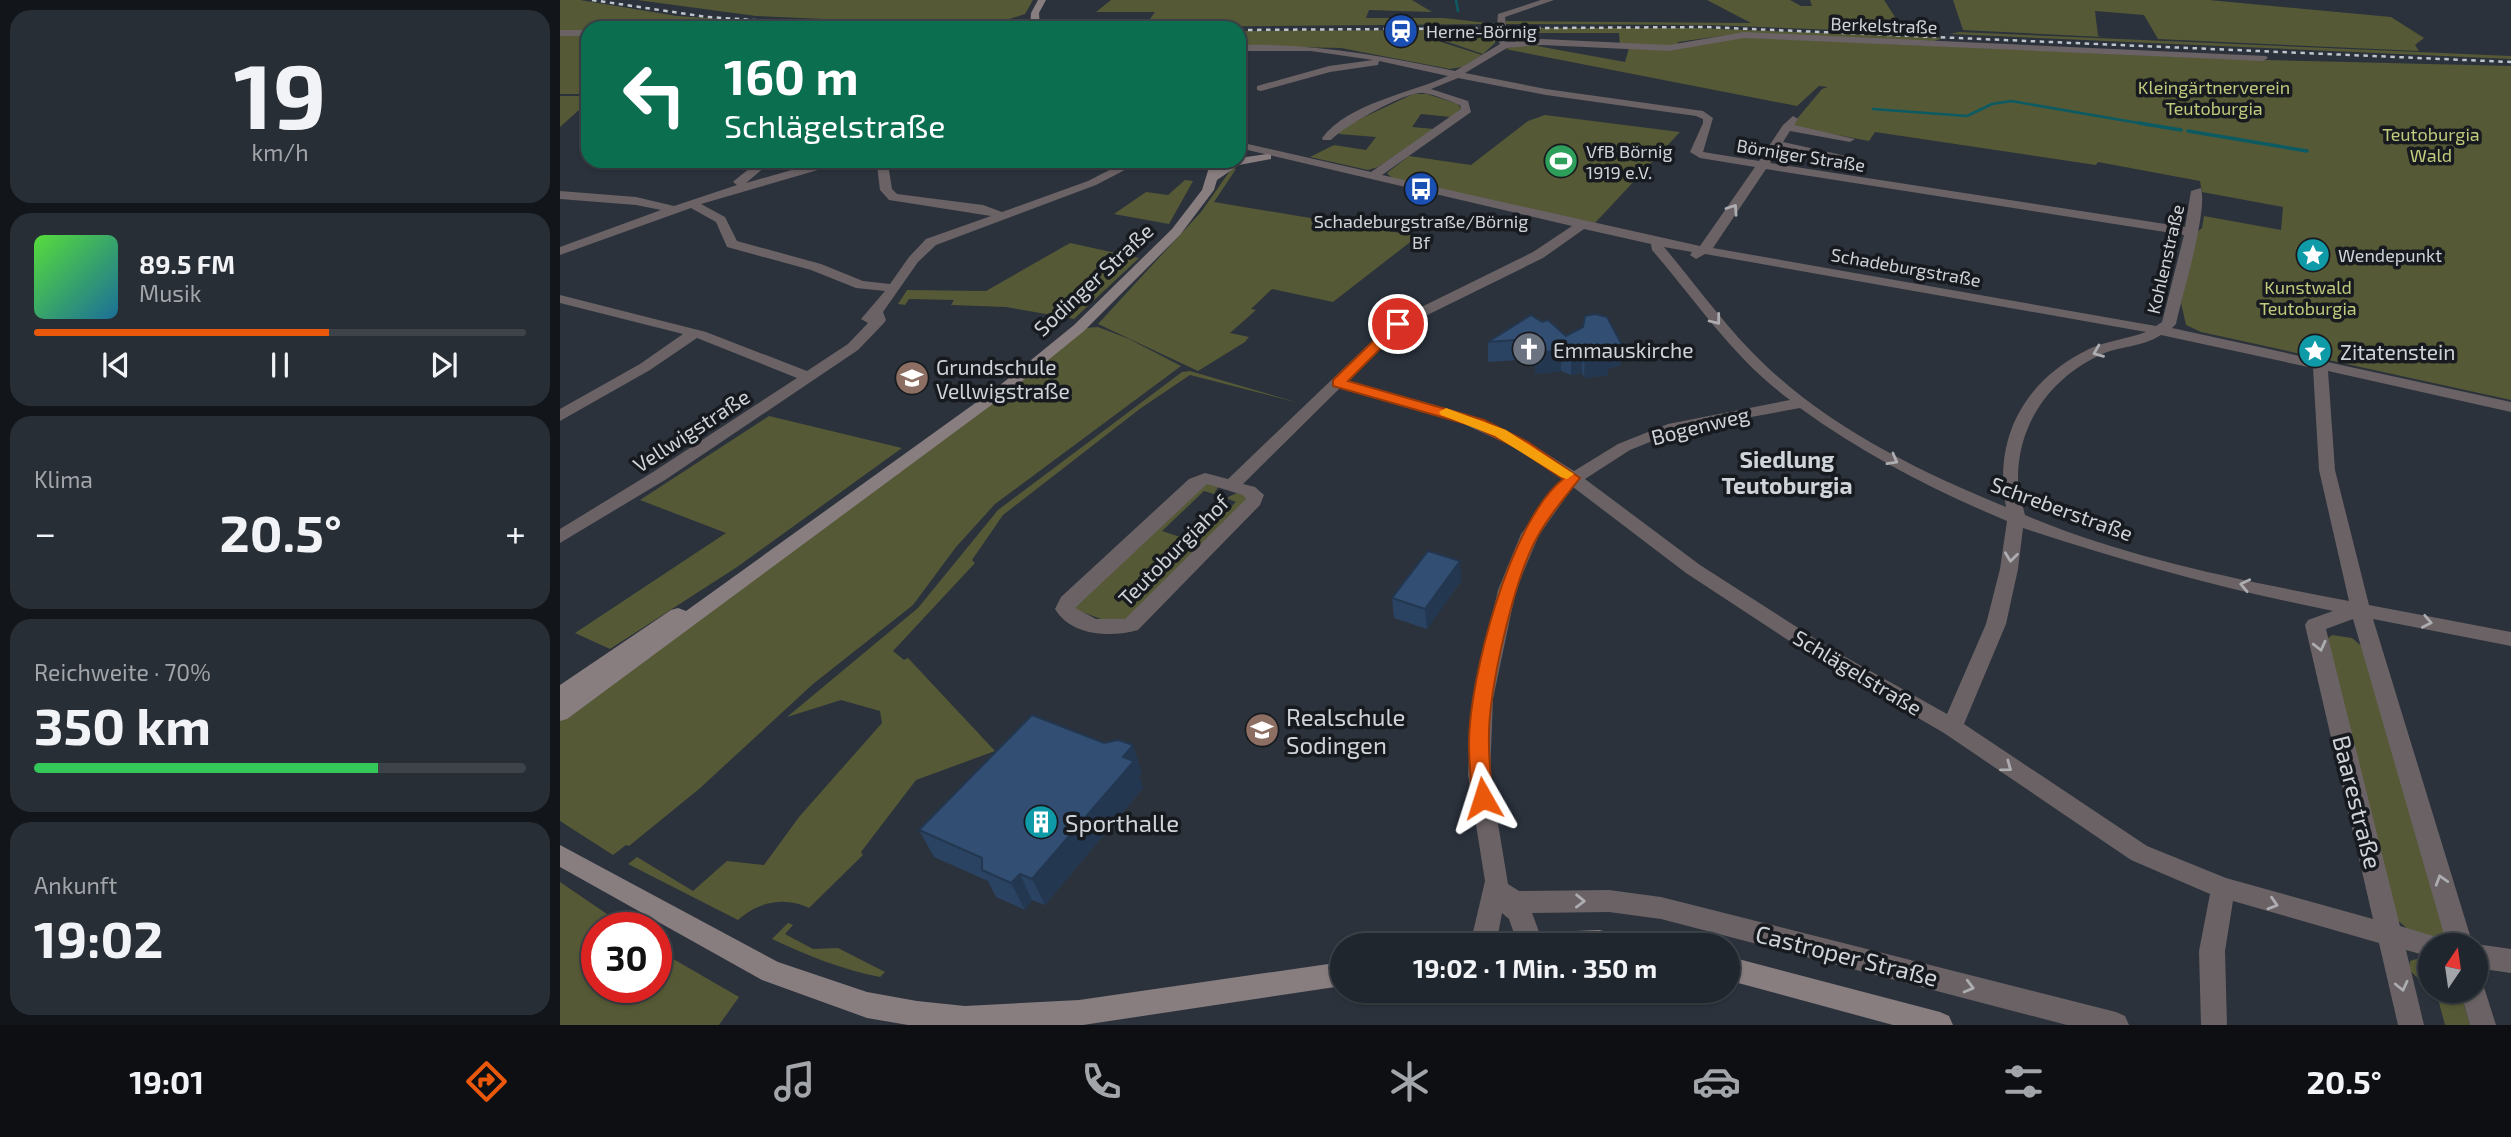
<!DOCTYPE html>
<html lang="de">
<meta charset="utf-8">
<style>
:root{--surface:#20262d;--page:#282e35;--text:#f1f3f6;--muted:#a2a5aa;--line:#3d4349;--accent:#ea580c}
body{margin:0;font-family:"Exo 2",sans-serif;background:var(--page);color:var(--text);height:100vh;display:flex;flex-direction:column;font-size:26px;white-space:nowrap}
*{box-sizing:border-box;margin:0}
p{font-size:23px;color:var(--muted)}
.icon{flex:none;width:38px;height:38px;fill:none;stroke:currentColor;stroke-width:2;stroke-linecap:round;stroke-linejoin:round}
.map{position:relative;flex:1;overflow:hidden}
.drawer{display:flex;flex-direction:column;gap:10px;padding:10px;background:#121519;width:560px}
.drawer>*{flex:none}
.top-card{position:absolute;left:21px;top:21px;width:665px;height:147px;border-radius:21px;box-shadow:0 2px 5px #0004,0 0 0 2px var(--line);background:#0b6e4f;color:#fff;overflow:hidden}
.needle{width:46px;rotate:13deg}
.tools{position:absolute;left:1858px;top:933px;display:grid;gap:14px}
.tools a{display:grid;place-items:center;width:70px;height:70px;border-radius:50%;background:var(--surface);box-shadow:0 2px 5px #0004,0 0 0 2px var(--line);font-size:35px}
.speed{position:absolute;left:21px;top:912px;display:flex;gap:14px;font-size:35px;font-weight:700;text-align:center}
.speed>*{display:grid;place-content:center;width:91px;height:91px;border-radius:50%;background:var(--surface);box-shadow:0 2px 5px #0004,0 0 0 2px var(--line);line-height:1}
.speed .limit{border:10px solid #d22;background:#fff;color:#111}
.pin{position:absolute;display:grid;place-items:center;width:60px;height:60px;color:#fff;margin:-30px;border:4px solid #fff;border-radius:50%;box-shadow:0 2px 7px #0007}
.me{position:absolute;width:77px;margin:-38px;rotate:354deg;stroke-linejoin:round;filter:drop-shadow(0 0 5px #0008)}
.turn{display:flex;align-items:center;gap:24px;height:147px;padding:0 28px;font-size:32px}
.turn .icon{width:91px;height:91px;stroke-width:2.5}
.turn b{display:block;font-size:49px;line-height:60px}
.big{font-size:52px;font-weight:700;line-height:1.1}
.drawer .tile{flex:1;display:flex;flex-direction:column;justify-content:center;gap:10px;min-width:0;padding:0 24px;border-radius:21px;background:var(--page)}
.drawer .dial{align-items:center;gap:0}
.dial b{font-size:91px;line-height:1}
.song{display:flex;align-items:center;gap:21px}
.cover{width:84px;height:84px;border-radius:10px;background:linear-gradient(135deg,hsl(110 70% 55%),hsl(200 70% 35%))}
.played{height:7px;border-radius:4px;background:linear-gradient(90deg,var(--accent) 60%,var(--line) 60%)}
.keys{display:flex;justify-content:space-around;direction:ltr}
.heat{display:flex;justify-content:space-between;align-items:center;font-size:38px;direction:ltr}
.charge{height:10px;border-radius:5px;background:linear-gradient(90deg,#34c759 70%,var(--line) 0)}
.trip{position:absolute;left:770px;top:933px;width:410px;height:70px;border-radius:35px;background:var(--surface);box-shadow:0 2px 5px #0004,0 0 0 2px var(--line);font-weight:700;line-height:70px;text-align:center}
.tab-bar{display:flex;height:112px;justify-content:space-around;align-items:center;background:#0d0f12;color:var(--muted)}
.tab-bar .icon{width:49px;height:49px}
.tab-bar .active{color:var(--accent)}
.tab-bar b{font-size:32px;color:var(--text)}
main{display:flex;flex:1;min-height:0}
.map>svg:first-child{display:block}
</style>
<main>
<section class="drawer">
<div class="tile dial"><b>19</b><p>km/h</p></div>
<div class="tile">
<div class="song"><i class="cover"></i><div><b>89.5 FM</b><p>Musik</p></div></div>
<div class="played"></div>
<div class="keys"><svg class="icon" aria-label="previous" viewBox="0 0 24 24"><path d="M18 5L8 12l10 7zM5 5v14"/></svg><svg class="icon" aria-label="pause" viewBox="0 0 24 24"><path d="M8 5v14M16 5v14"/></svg><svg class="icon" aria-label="next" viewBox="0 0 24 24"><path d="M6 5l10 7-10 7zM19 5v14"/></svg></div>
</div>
<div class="tile"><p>Klima</p>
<div class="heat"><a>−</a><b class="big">20.5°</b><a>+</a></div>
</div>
<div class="tile"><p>Reichweite · 70%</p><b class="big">350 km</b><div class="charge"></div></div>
<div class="tile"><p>Ankunft</p><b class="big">19:02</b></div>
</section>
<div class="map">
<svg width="1951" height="1025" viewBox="0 0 1951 1025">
<rect width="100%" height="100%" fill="#2b323c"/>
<path fill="#555935" d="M0 0H20L117 16 288 28H28V32H0Z
M77 0H473L465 14 440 22H462L465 28 196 16Z
M551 0H852L872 12 809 10 806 18H884L936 24 486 28 587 23 595 12H536Z
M1147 0H1230L1241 6H1252L1250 0H1324L1337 20 1320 19 1322 28 1381 34 1149 25 946 24V21L1191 23Z
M1393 0H1649L1831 17 1864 38 1855 45 1859 51 1598 39 1584 15 1535 11 1538 36 1542 37 1403 30Z
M945 28H1134L1383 38 1374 41 1175 34 1118 42 1117 46H1060L1059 33H947Z
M869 30 878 41 922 55 902 67 890 69 781 48 679 46V31Z
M872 30H936L935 43 923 54 879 39Z
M1399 32 1951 56V59L1390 34Z
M0 34H28V94H0Z
M1172 37 1669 59 1951 66V400L1641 332 1626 325 1621 303 1636 233 1642 228 1644 216 1721 230 1723 207 1642 192 1640 181 1538 162 1536 165 1315 132 1309 141 1231 126 1262 89 1268 87 1259 86 1237 106 945 49 966 44 1065 62 1069 48 1095 50Z
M853 94H867L898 104 901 109 891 117 861 114 852 127 874 129 818 167 808 170 750 157 774 145 806 150 816 137 779 134 781 128Z
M0 96H28V102L0 127Z
M985 115 1120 132 1035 223 832 178 827 173 849 156 911 165 968 121Z
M672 168 676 169 654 202 858 236 773 302 712 289 691 309 696 310 670 333 689 337 685 342 638 371 538 324 641 212Z
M625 180 633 181 609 224 554 214 586 192 608 195Z
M510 243 579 258 514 319 446 307 391 305 394 300 349 299 345 305 338 304 347 290 426 291Z
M538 327 569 339 621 366 435 504 396 547 353 605 253 684 139 789 69 846 66 845 53 855 0 821V718L453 388 526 328Z
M630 371 739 403 630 375 581 408 443 515 412 560 415 563 333 651 344 660 348 658 435 751 356 780 301 852 303 855 249 908C225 896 197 902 178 920L68 864 77 857 133 891 167 861 204 865 239 817 322 723 320 711 281 700 227 717 358 608 438 510 622 372Z
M209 416 342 448 177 567 50 649 15 633 166 533 80 500Z
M646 482 658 487 654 494 644 491 602 531 635 542 676 502 666 498 677 493 685 495 687 501 571 619 549 622 514 609V602Z
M1772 635 1792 638 1804 648 1885 928 1883 935 1877 938 1849 930 1835 918 1767 639Z
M0 882 66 927 37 928V987H96V949L179 997 159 1025H0Z
M228 923 233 925 225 934 253 949 278 948 325 972 320 977C282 970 247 955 212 939Z
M1863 957 1871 958V990L1849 970 1850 961Z
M1872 991H1900L1910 1025H1885L1877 995Z"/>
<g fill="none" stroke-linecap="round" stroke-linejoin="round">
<path stroke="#0c5b63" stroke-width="2.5" d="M896 0 898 11
M1313 109 1407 116 1432 104 1451 101 1590 125"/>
<path stroke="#0c5b63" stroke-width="3.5" d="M1579 123 1621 130
M1628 131 1747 151"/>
<path fill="#6a6264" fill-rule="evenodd" d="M981 0H994L945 17 948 42 982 39 1109 45 1184 32 1706 56 1708 58 1703 61 1184 38 1109 51 982 45 947 48 905 73 986 89 1143 111 1153 118 1143 152 1199 161 1223 125 1233 116 1238 119 1234 125 1295 139 1290 142 1230 131 1223 142 1295 158 1289 161 1219 148 1210 163 1625 227 1631 191 1641 188C1648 211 1622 296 1616 324L1612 328 1951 402V412L1768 371 1775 470 1809 605 1951 632V646L1813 619 1913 945H1887L1793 619 1766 629 1840 926 1880 938 1883 945H1871V957L1846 950 1864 1025H1838L1819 943 1673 901 1665 951 1667 1025H1641L1639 951 1650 894 1571 860 1384 733 1257 659 1126 573 1013 487 979 535 956 590 933 699 930 775 948 884 959 891 1049 890 1101 897 1556 1012 1565 1016 1569 1025H1507L1101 919 1049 912 972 913 984 945H958L949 919 942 913 936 945H910L925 881 908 775 913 699 938 590 961 534 1002 479 956 448 895 420 780 388 683 484 695 487 704 495 700 505 578 630C551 638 511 636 495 609L501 597 629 479 645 473 668 479 833 321 973 252 1012 226 679 148V142L811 172 901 109 900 105C889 101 874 94 863 93 845 91 783 127 771 140H763L762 138C789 103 848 94 888 76L819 61 818 65 770 72 701 91 697 90V86L769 66 813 60 751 51H679V45C753 43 823 56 895 71L940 44 936 37 938 14ZM898 78 986 95 1136 116 1143 119V123L1130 152 1140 158 1195 167 1140 246 822 175 911 112 908 101 871 89ZM1206 169 1624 235 1602 322 1596 326 1153 248ZM1024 229 1091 244 1092 250C1137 302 1174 359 1230 400L1108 424 1058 444 1014 471 968 442 907 414 788 381 843 327 983 258ZM1104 247 1132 252 1130 255 1136 259 1145 254 1586 332C1567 339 1546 341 1529 349 1465 380 1433 437 1446 507 1360 472 1272 429 1204 364 1167 329 1137 286 1104 247ZM1601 335 1753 368 1759 470 1789 601C1680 580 1567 558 1465 515 1462 503 1458 490 1458 478 1458 423 1491 378 1540 355 1559 346 1583 347 1601 335ZM1240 408C1305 455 1373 490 1447 521L1440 569 1426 624 1387 714 1271 649 1140 565 1025 479 1070 450 1120 430ZM647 484 683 495 686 499 565 619H536L515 608ZM1463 528C1565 562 1668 590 1773 611L1748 620 1745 625 1813 919 1666 878 1587 846 1404 724 1446 624 1458 569Z
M0 30H28V36H0Z
M199 161H212L186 183 256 163 254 161H334L328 164 332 189 337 194 423 205 442 212 528 181 567 161H582L536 185 376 245 358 262 323 312 326 320 324 323 298 350 105 480 0 543V529L93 472 237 378 137 338 90 370 0 421V409L80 364 123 334 0 303V295L146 332 247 371 288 344 308 323 301 319 325 291 296 288 251 270 167 247 156 222 131 208 0 255V247L101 210 76 205 0 199V191L76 197 114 206 177 185 173 182 175 180ZM275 165H317L320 190 329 200 431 216 366 239 349 257 330 284 303 281 261 264 177 241 165 217 141 204Z
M1916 944 1951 949V973L1916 968Z
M1916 979 1922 981 1936 1025H1910L1900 990H1916Z"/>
<path fill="#887d7f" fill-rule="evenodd" d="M478 0H486L479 13 480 28H470L471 13Z
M707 154 711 155V159L679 165 657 180 654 190 620 235 524 331 449 392 7 719 0 721V685L111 610 118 608 126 611 439 386 514 325 612 229 642 190 651 161H663L661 168 670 161H679V158Z
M0 845 218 962 307 992 357 1001 405 1006 519 1000 782 962V986L523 1025H348L307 1018 202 980 0 867Z
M1039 930 1070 937 1074 945H955L959 937 968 933Z
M1167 956 1380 1012 1389 1016 1393 1025H1333L1167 980Z"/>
<path stroke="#bec4ca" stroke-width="2.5" stroke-dasharray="4.5 4.5" stroke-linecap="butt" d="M32 0 147 17 319 28
M679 30 1145 27 1951 62"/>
</g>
<path fill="#2b4362" d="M1006 336 1062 345 1061 365 1048 369V375L1024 378 1022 373 1011 375 1001 371 975 374V359L928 362V342Z
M901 581 867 629 834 618 832 598Z
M582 772 579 776 583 788 485 905 472 900 465 910 436 897 428 881 374 857 359 830Z"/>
<path fill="#233750" d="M1062 345 1061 365 1048 369V375L1024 378 1025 357Z
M1002 350 1001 371 975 374V353Z
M1022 353V373L1011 375V354Z
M900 561 901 581 867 629 865 609Z
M573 745 582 772 579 776 583 788 485 905 472 879 563 757Z
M460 874 472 900 465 910 451 883Z"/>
<path fill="#324e72" stroke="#233750" stroke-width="2" d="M1035 314 1047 317 1062 345 1046 350 1049 354 1025 357 1022 353 1011 354 1002 350 975 353 985 346 982 338 928 342 971 315 982 322 988 320 1006 336 1023 327 1025 316Z
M868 551 900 561 865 609 832 598Z
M472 715 544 743 558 740 573 745 563 757 574 761 472 879 460 874 451 883 422 870V858L359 830Z"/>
<defs><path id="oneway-chevron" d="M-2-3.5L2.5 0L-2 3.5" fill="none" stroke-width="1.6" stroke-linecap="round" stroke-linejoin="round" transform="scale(1.75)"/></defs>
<g stroke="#acacb1">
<use href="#oneway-chevron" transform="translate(1173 209) rotate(-56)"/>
<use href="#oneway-chevron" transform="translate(1156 320) rotate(52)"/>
<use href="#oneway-chevron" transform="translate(1538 352) rotate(158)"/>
<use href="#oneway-chevron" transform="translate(1333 460) rotate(29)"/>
<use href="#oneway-chevron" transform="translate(1451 557) rotate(97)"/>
<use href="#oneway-chevron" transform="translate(1685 585) rotate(-168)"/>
<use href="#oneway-chevron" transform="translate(1867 622) rotate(11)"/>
<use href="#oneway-chevron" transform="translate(1760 646) rotate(76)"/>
<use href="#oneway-chevron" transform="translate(1447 767) rotate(36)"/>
<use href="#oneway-chevron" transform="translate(1881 880) rotate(-107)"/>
<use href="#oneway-chevron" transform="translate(1020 901) rotate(1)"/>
<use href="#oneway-chevron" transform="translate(1713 904) rotate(17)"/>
<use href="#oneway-chevron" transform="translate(1842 986) rotate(77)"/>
<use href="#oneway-chevron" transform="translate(1409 987) rotate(15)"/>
</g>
<path fill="#ea580c" stroke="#983908" stroke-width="2" d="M834 321 845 324 788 381 924 420 968 442 1020 478C1006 496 991 513 979 534 954 577 927 694 929 745 929 763 931 781 933 798L930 804 923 807 915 804 912 798C911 780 909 762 909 744 909 678 950 521 1003 479L957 448 913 426 773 386V380Z"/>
<path fill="#f59e0b" d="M886 408 946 430 1014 474 1007 479 1001 477 935 436 881 415 879 412Z"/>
<defs>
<g id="station-disc" transform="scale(1.75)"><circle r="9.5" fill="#1a4fb4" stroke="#171a1e"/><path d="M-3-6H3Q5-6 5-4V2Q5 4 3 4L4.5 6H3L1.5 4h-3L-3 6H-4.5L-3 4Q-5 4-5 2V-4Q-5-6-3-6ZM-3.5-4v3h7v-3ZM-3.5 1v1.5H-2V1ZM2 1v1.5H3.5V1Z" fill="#fff"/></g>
<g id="stadium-disc" transform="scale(1.75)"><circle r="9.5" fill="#2e9e5b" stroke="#171a1e"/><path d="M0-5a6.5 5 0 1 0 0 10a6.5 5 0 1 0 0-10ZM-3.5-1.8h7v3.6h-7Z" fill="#fff"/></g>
<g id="bus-disc" transform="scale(1.75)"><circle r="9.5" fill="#1a4fb4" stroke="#171a1e"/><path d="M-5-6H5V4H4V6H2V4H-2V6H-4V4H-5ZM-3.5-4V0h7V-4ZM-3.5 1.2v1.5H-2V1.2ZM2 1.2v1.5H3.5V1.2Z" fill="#fff"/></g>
<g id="sight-disc" transform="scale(1.75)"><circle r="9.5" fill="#0f9aa8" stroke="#171a1e"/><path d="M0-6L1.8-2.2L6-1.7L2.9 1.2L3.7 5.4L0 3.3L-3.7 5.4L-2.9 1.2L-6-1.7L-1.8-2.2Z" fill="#fff"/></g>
<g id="church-disc" transform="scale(1.75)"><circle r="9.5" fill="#6b7280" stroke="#171a1e"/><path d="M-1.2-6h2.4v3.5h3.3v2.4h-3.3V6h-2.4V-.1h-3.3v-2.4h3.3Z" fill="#fff"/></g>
<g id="school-disc" transform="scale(1.75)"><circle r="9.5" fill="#8d6e63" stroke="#171a1e"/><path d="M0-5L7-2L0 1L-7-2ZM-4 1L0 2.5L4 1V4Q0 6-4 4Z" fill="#fff"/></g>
<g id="building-disc" transform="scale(1.75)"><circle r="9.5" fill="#0f9aa8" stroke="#171a1e"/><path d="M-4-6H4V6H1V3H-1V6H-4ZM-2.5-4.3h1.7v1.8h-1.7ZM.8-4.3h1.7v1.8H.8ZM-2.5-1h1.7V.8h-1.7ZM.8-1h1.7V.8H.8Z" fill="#fff"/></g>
</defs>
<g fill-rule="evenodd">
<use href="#station-disc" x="841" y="31"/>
<use href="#stadium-disc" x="1001" y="161"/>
<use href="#bus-disc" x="861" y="189"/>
<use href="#sight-disc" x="1753" y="255"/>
<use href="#church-disc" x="969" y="349"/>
<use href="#sight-disc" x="1755" y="351"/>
<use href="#school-disc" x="352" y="378"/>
<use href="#school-disc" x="702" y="730"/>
<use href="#building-disc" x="481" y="822"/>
</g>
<g text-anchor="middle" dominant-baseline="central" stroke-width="7" stroke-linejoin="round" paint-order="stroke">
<g font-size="18" fill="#cfd4da" stroke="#171a1e">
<text transform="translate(1324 25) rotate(2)">Berkelstraße</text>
<text transform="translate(1241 155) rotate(9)">Börniger Straße</text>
<text transform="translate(1605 259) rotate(-77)">Kohlenstraße</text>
<text transform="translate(1346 267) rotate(10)">Schadeburgstraße</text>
</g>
<g font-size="18" fill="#cfd4da" stroke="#171a1e" text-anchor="start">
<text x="866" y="31">Herne-Börnig</text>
<text x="1026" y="151">VfB Börnig<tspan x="1026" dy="21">1919 e.V.</tspan></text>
<text x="861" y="221" text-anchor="middle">Schadeburgstraße/Börnig<tspan x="861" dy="21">Bf</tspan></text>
<text x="1778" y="255">Wendepunkt</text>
</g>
<g font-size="18" fill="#c2ca7d" stroke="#171a1e">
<text x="1654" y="87">Kleingärtnerverein<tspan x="1654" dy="21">Teutoburgia</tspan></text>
<text x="1871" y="134">Teutoburgia<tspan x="1871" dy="21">Wald</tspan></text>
<text x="1748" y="287">Kunstwald<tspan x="1748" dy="21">Teutoburgia</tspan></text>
</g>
<g font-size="21" fill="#cfd4da" stroke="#171a1e">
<text transform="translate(533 279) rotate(-43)">Sodinger Straße</text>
<text transform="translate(1140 425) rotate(-14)">Bogenweg</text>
<text transform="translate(131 430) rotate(-33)">Vellwigstraße</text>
<text transform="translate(1502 508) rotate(20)">Schreberstraße</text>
<text transform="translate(613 550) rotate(-45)">Teutoburgiahof</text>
<text transform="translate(1298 672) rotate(31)">Schlägelstraße</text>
</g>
<g font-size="21" fill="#cfd4da" stroke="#171a1e" text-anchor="start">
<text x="993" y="349">Emmauskirche</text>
<text x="1780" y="351">Zitatenstein</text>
<text x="376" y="366">Grundschule<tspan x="376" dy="24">Vellwigstraße</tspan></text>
</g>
<g font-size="23" font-weight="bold" fill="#cfd4da" stroke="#171a1e">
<text x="1227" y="459">Siedlung<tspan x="1227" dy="26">Teutoburgia</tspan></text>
</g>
<g font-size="24" fill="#cfd4da" stroke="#171a1e" text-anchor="start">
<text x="726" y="716">Realschule<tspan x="726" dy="28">Sodingen</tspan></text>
<text x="505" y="822">Sporthalle</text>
</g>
<g font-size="24" fill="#cfd4da" stroke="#171a1e">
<text transform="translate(1798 802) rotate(76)">Baarestraße</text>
<text transform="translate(1287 955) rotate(14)">Castroper Straße</text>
</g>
</g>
</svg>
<div class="tools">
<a><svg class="needle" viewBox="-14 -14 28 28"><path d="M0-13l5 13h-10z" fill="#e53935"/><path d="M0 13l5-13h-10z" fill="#a2a5aa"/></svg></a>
</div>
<div class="speed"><div class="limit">30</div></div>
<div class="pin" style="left:838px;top:324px;background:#d93025"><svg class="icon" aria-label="arrive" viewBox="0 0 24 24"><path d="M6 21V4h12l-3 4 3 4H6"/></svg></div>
<svg class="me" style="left:923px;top:798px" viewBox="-20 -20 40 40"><path d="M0-17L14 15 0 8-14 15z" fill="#ea580c" stroke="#fff" stroke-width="4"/></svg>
<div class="trip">19:02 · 1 Min. · 350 m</div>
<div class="top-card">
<div class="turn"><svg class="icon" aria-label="left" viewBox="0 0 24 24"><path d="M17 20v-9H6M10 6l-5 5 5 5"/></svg><div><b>160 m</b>Schlägelstraße</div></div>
</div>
</div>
</main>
<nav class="tab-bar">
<b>19:01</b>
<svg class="icon active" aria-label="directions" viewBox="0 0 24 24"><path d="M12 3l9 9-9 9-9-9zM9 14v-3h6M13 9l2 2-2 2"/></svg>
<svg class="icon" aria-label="music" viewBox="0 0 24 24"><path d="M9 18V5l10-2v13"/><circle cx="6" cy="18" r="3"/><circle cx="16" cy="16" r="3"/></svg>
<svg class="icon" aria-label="phone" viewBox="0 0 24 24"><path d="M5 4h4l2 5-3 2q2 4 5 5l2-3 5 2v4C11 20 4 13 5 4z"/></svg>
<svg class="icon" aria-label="climate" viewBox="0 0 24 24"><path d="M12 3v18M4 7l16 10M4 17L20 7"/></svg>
<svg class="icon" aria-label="car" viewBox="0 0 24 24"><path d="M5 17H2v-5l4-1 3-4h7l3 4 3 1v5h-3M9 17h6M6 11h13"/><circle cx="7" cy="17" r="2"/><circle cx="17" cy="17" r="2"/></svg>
<svg class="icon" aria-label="filters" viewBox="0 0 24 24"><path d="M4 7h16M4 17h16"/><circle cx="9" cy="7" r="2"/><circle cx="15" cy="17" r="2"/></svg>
<b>20.5°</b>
</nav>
